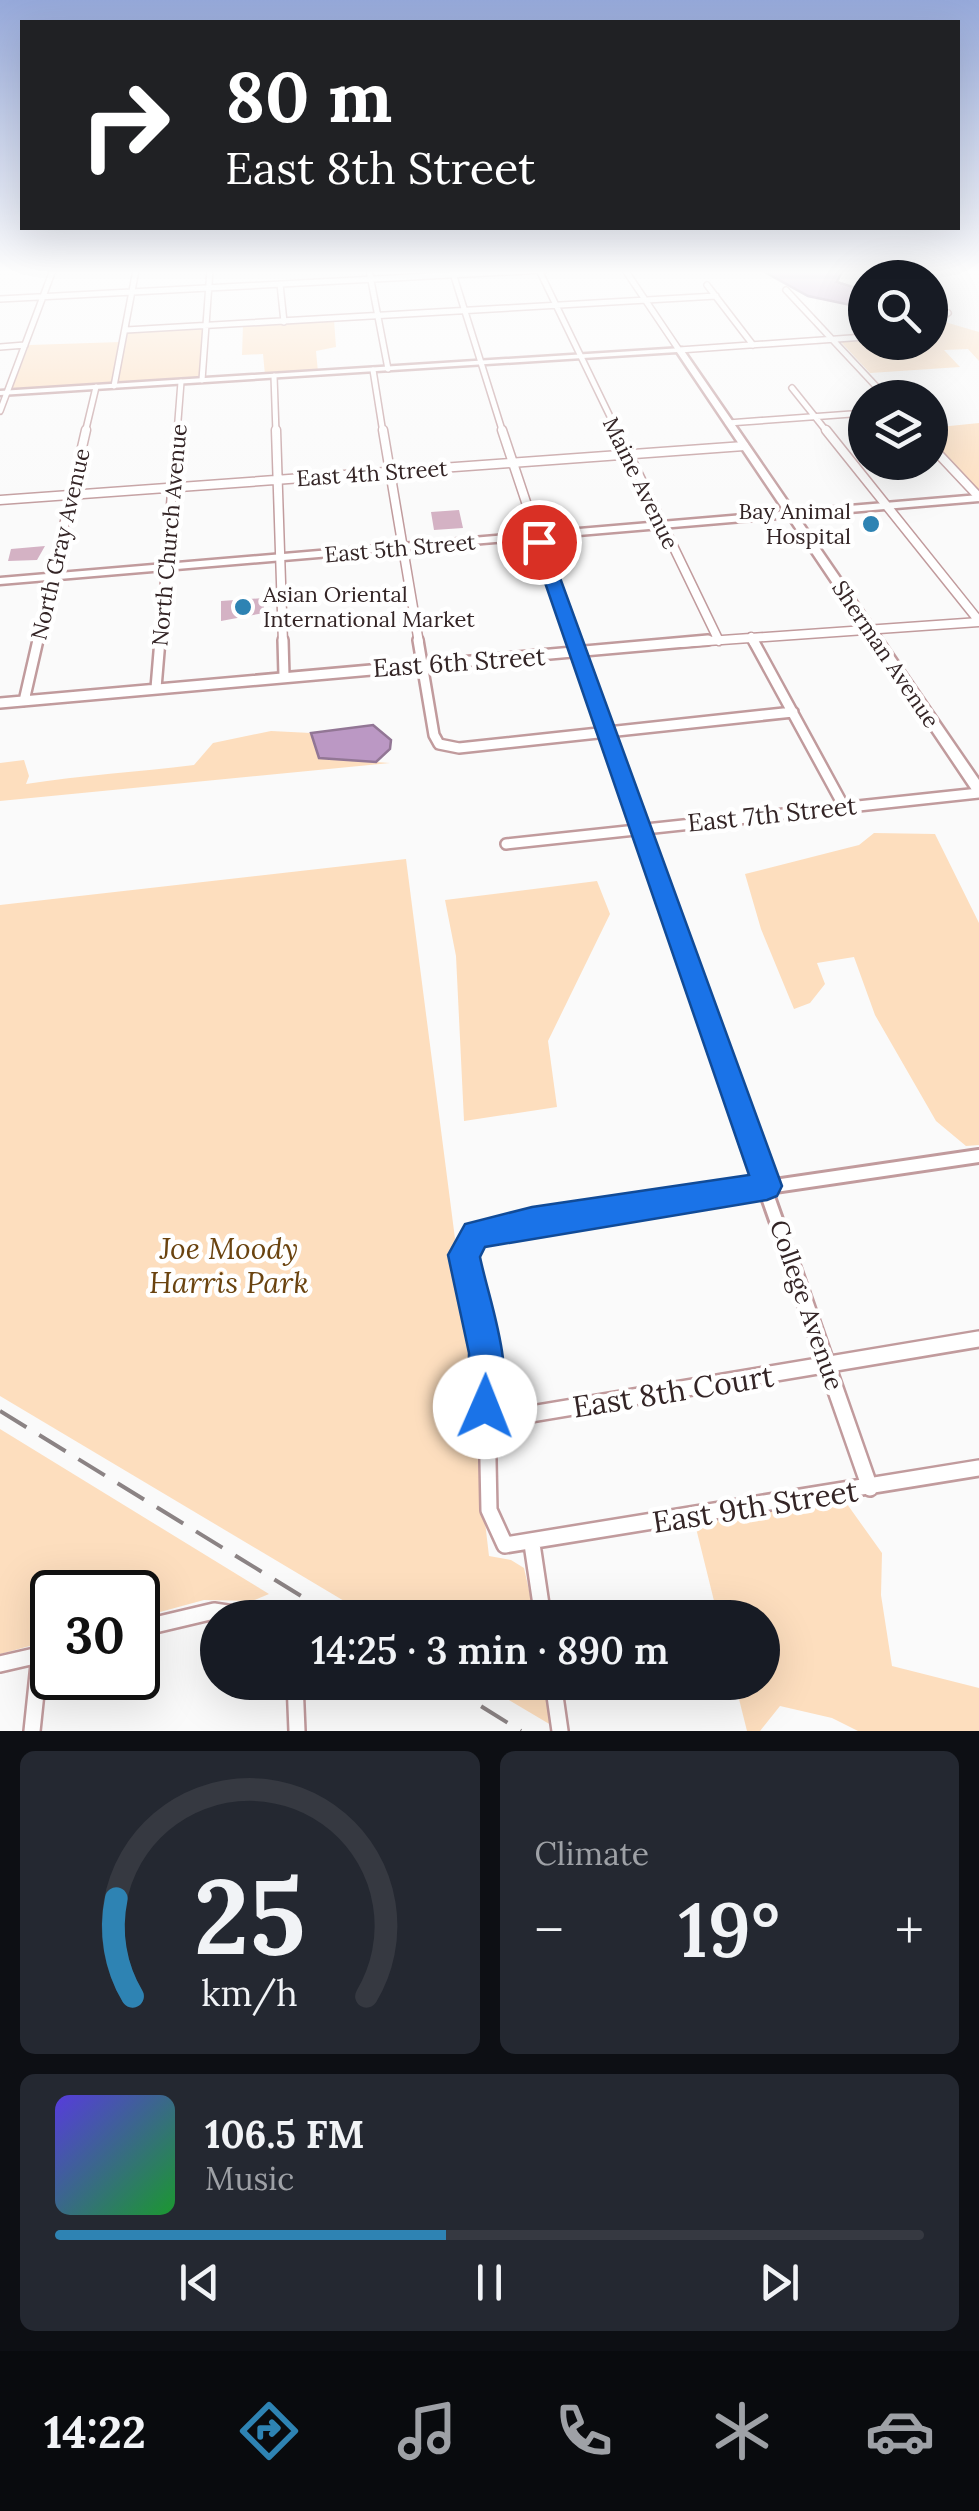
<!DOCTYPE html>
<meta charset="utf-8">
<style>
:root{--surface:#171b24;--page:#242831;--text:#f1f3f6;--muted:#9ea1a6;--line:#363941;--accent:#2e83b3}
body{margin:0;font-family:Lora,serif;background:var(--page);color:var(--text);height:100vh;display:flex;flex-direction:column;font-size:38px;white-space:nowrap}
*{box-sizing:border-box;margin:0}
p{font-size:32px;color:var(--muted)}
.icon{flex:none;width:55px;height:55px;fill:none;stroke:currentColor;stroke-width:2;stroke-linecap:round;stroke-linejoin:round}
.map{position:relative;height:1731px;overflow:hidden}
.drawer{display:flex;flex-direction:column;gap:20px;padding:20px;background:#0d0f14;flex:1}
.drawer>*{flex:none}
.hud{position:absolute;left:20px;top:20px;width:940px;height:210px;border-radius:0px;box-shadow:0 10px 40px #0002;background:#202124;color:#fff;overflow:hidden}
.buttons{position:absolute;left:848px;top:260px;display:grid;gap:20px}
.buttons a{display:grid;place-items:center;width:100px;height:100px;border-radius:50%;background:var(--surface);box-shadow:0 10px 40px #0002;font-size:50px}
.speed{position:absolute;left:30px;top:1570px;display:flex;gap:20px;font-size:50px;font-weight:700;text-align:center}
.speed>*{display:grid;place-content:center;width:130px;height:130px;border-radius:50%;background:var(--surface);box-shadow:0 10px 40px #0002;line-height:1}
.speed .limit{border:5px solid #111;border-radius:15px;background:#fff;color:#111}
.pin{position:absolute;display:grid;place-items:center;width:85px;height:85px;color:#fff;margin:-42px;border:5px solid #fff;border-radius:50%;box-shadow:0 2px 10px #0007}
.me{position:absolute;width:110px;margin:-55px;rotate:1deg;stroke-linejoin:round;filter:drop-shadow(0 0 8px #0008)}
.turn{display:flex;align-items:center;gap:35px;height:210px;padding:0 40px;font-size:45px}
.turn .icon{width:130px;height:130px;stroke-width:2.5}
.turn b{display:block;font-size:70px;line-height:85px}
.big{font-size:75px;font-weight:600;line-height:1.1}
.drawer .card{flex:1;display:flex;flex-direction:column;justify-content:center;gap:15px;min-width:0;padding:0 35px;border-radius:15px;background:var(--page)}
.drawer .dial{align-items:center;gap:0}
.dial svg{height:260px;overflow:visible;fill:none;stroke:var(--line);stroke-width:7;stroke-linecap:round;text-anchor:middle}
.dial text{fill:var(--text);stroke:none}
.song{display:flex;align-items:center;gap:30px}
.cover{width:120px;height:120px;border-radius:15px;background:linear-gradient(135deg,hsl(250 70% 55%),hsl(130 70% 35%))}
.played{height:10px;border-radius:5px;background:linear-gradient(90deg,var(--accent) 45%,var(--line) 45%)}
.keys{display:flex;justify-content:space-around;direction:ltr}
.heat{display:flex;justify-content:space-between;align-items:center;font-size:55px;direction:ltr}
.drawer .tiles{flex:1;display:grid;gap:20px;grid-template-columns:1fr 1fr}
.card:last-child{grid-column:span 2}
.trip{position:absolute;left:200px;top:1600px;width:580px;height:100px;border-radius:50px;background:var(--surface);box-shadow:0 10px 40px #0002;font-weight:600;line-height:100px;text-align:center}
.menu{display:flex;height:160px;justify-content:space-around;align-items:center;background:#090b0e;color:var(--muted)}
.menu .icon{width:70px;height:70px}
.menu .on{color:var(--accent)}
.menu b{font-size:45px;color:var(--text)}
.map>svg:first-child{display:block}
</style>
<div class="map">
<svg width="979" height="1731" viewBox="0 0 979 1731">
<rect width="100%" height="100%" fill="#fafafa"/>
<path fill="#fddebe" d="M334 320 336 347 316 351 318 372 265 375 263 354 242 355 243 325Z
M945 322 979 332V361L968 349 944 350 960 367 870 373 840 341 930 342V326Z
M203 327 199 378 117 383 128 332Z
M121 342 111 384 12 389 29 345Z
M979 423V490L930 440V428Z
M271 731 311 733 319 758 390 763 0 801V763L24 760 29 776 26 784C82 775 138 772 194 765L213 743Z
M874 833 935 834 979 923V1145L966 1146 936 1121 875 1015 854 957 817 963 825 984 810 1003 794 1009 761 929 745 874 859 845Z
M406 859 457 1254 480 1361 476 1444 489 1556 511 1560 524 1568 535 1617H371L0 1396V905Z
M597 881 610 914 548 1041 557 1107 464 1121 456 956 445 900Z
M0 1429 269 1594 252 1601 204 1600 138 1618V1592H52V1640L0 1654Z
M842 1497 882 1553 881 1595 892 1666 979 1688V1731H858L832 1718 780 1706 760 1731H747L735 1683 762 1682V1618L718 1617 695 1524Z
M480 1683H545L551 1725Z"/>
<path fill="#bb98c4" stroke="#927695" stroke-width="2.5" d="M761 270H849L842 271 837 282 862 290 859 284 865 281V308L808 296Z
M373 725 391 740 390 749 376 762 319 758 311 733Z"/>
<path fill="#d4b2c4" d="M459 510 463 528 434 530 431 512Z
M45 546 37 560 8 561 11 549Z
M264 598V613L221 621V601Z"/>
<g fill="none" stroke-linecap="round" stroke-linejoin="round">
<g stroke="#c19b9d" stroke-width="8">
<path id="street-far4" d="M369 270 388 369
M452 270 503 433
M539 270 618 433
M625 270 679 350 865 337
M280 284 284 322
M707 285 753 345
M786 290 887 398
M0 299 545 270
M930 325 948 313
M126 330 716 296
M0 347 25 345
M373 370 383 433
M274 376 276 433
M202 380 210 270
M114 386 136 270
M792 388 828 433
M0 411 53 270
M728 423 865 413
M85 433 96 387
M177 433 181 382"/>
</g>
<g stroke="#c19b9d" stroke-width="11">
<path id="street-far3" d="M276 430 283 643
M383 430 419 643
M502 430 573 643
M617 430 719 641
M826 430 979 621
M930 445 979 497
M0 500 744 446
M751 637 754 643
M37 643 86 430
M160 643 177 430
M680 643 979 622"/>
</g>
<g stroke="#c19b9d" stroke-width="14">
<path id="street-far2" d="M283 640 284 676
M418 640 434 735 439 744 459 748 793 712
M572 640 669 916
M753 640 843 805
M156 688 160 640
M24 701 38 640
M0 703 708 640
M506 844 979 793"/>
</g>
<g stroke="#c19b9d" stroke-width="18">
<path id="street-far1" d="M668 913 794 1271
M466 1271C464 1244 472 1236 495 1227L979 1156"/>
</g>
<g stroke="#c19b9d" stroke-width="20">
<path id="street" d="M466 1268 486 1363 489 1510 505 1545 979 1468
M793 1268 870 1488
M484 1422 979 1339
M532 1544 543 1618
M138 1629 214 1611 260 1618
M0 1664 52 1652
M295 1682 297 1731
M553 1682 560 1731
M32 1731 40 1655"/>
</g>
<g stroke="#c19b9d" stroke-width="5">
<path id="secondary" d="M682 348 979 780V794L974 793 677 352 0 395V391Z"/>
</g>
<g stroke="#c19b9d" stroke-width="5">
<path id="primary" d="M979 495V501L0 584V578Z"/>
</g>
<use href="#street-far4" stroke="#fff" stroke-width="5"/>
<use href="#street-far3" stroke="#fff" stroke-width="8"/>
<use href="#street-far2" stroke="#fff" stroke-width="9"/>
<use href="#street-far1" stroke="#fff" stroke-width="12"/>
<use href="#street" stroke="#fff" stroke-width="15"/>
<use href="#secondary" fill="#fff" fill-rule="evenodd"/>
<use href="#primary" fill="#fff" fill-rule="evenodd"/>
<path stroke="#8b8384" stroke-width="4" stroke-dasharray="31 15" stroke-linecap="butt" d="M0 1411 337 1618
M442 1682 521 1731"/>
</g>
<linearGradient id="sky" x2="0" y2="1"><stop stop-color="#96a9da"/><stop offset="0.53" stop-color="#fdfdfd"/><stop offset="1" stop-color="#fdfdfd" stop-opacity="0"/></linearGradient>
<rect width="979" height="512" fill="url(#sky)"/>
<path fill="#1a73e8" stroke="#114b97" stroke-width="2.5" d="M539 537 547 542 782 1186 777 1196 767 1200 485 1247 480 1257C490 1305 517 1371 497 1419L485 1424 473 1419 468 1407 469 1353 448 1255 465 1224 532 1207 749 1175 531 542Z"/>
<g fill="#2e83b3" stroke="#fff" stroke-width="4">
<circle cx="871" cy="524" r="10"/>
<circle cx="243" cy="607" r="10"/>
</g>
<g text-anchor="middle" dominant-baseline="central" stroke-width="9" stroke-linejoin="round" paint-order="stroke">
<g font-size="22" fill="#342526" stroke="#fff">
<text transform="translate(372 473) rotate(-4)">East 4th Street</text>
<text transform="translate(641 483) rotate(64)">Maine Avenue</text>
<text transform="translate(169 535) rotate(-85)">North Church Avenue</text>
<text transform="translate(60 544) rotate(-77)">North Gray Avenue</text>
<text transform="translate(400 548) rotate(-5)">East 5th Street</text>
<text transform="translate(886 654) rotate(56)">Sherman Avenue</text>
</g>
<g font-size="22" fill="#342526" stroke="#fff" text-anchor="end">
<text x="851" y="511">Bay Animal<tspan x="851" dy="25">Hospital</tspan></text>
<text x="263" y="594" text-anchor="start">Asian Oriental<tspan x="263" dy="25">International Market</tspan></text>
</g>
<g font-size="25" fill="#342526" stroke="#fff">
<text transform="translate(459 662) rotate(-4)">East 6th Street</text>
<text transform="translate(772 814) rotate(-6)">East 7th Street</text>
<text transform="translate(807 1305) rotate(71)">College Avenue</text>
</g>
<g font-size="30" font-style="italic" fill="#6a430f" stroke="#fff">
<text x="229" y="1248">Joe Moody<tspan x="229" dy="34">Harris Park</tspan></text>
</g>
<g font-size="30" fill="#342526" stroke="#fff">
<text transform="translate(673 1391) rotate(-9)">East 8th Court</text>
<text transform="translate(755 1506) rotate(-9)">East 9th Street</text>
</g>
</g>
</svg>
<div class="buttons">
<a><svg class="icon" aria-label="search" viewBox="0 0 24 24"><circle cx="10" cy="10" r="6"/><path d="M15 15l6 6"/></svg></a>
<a><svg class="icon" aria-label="layers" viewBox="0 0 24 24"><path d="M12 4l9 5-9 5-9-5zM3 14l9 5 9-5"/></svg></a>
</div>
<div class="speed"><div class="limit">30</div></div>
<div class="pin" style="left:539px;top:542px;background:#d93025"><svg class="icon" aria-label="arrive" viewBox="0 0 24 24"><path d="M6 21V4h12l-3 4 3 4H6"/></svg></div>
<svg class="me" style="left:485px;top:1407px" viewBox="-20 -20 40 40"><circle r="19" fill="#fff"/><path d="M0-13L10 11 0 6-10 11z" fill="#1a73e8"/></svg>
<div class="trip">14:25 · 3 min · 890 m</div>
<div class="hud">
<div class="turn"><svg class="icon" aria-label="right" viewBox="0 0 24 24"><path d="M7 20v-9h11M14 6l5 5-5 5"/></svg><div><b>80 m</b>East 8th Street</div></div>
</div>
</div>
<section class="drawer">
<div class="tiles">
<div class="card dial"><svg viewBox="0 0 100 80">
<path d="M14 69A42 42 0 1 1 86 69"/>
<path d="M14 69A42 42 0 0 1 9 39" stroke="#2e83b3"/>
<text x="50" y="56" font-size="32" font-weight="700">25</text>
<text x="50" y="72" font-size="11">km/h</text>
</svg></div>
<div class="card"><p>Climate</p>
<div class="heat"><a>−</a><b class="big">19°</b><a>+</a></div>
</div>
<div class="card">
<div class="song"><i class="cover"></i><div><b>106.5 FM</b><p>Music</p></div></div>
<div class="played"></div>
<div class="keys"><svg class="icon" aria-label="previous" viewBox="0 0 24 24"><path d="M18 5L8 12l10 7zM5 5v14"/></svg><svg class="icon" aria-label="pause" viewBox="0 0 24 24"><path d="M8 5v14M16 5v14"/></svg><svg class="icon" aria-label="next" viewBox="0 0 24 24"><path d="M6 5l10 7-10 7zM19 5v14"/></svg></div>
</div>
</div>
</section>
<nav class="menu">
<b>14:22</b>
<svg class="icon on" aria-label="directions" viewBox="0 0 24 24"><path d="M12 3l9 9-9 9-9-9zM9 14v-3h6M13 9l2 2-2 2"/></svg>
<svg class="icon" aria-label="music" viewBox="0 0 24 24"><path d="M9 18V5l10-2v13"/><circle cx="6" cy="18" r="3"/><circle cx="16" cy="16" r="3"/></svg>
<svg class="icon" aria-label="phone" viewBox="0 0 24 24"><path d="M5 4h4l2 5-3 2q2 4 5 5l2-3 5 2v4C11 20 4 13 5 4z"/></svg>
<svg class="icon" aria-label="climate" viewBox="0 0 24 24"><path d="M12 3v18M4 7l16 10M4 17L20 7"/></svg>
<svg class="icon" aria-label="car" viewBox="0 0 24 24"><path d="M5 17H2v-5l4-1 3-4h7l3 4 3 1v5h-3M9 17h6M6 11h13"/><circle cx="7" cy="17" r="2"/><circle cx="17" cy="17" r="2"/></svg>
</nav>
